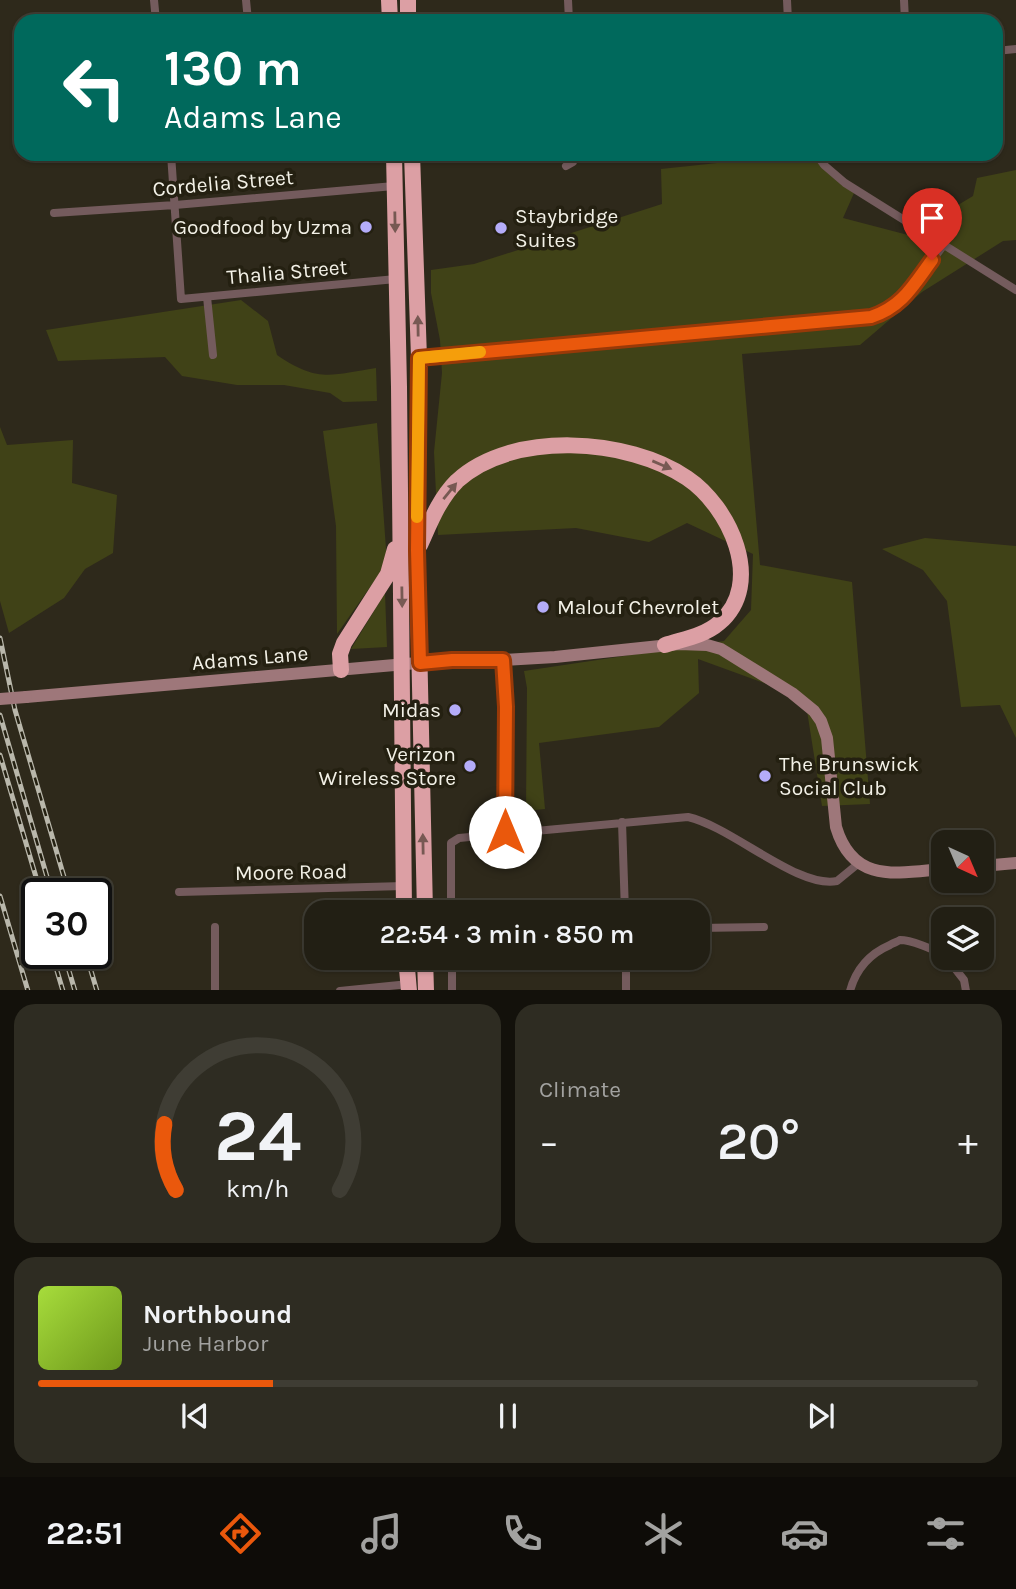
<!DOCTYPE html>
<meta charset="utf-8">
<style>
:root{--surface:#221f14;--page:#2e2c22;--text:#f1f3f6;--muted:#a2a2a0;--line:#3f3d34;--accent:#ea580c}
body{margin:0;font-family:Karla,sans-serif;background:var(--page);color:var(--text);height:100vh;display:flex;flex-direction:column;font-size:26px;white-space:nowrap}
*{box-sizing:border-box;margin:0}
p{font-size:23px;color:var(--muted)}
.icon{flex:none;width:38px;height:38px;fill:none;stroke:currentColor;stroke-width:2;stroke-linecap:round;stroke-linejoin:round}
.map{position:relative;height:990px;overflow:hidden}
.side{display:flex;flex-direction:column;gap:14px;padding:14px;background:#13110b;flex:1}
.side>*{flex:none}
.hud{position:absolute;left:14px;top:14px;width:989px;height:147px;border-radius:21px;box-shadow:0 2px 5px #0004,0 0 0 2px var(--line);background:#00695c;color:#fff;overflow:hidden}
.needle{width:46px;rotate:136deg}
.fabs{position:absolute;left:931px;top:830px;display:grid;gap:14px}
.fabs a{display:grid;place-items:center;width:63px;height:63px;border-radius:14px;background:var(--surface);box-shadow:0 2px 5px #0004,0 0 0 2px var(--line);font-size:35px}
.speed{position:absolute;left:21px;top:878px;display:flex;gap:14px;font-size:35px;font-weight:700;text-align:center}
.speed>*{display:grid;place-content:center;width:91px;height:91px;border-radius:50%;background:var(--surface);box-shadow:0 2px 5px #0004,0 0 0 2px var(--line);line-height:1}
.speed .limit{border:4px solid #111;border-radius:10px;background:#fff;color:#111}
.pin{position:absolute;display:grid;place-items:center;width:60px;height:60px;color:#fff;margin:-72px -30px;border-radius:50% 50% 50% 0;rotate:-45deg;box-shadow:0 0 7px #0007}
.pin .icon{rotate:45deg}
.me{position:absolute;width:77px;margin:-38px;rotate:0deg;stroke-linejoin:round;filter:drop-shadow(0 0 5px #0008)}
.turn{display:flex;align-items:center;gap:24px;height:147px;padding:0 35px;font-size:32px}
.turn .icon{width:91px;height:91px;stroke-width:2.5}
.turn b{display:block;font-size:49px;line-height:60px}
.big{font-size:52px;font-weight:600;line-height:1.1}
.side .card{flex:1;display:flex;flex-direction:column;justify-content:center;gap:10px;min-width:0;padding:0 24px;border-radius:21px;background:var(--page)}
.side .dial{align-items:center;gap:0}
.dial svg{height:182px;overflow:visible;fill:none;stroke:var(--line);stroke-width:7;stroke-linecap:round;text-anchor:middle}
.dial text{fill:var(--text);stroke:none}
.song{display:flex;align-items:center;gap:21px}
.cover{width:84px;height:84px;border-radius:10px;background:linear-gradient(135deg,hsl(80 70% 55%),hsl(80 70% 35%))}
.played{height:7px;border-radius:4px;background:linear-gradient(90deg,var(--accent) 25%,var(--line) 25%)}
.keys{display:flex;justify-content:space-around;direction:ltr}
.heat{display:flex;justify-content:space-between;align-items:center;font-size:38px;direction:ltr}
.side .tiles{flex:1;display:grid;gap:14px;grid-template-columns:1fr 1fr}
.card:last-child{grid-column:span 2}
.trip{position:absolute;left:304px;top:900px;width:406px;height:70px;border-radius:21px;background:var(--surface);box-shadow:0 2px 5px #0004,0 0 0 2px var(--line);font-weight:600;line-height:70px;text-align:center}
.dock{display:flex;height:112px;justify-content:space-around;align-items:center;background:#0e0c08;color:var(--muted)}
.dock .icon{width:49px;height:49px}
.dock .active{color:var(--accent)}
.dock b{font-size:32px;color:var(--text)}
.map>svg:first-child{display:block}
</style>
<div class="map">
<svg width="1016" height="991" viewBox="0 0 1016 991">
<rect width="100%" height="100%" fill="#2e291b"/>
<path fill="#404217" d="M800 154H812L854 193 843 218 908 235 973 196 977 178 1016 170V240L1003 241 922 292 860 345 742 354 760 565 852 582 870 804 822 806 805 698 698 659 699 693 659 727 539 743 545 809 526 811 527 688 524 671 724 641 751 610 753 554 687 523 649 542 576 528 438 535 434 452 442 373 440 340 431 293V270L474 264 662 204 661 169Z
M241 300 268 321 277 355C318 383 331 375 376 368L377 401 343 402 330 393 284 385H237L182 376 165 357 58 361 46 330Z
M377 423 387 563 337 634 336 526 323 431Z
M0 427 7 445 73 440 72 483 117 495 113 553 85 569 64 598 9 633 0 601Z
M925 538 1016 546V738L1000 705 961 707 947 601 923 570 882 549Z
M385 593 387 647 351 649Z"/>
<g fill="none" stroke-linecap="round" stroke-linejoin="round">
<path stroke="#745b5d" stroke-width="8" d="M154 0 156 21
M246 0 248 21
M568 0 569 21
M787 0 788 21
M904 0 905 21
M996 51 1016 49
M16 129 21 128
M171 154 181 299 396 279
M816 154 824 165 845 183 1016 290
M566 166 573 162 575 154
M54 213 175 205 394 186
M207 297 213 355
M419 358 871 317 888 311 909 292 943 246
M503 660 506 707 505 832
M622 822 625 912
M179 892 404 886
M451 912V843L459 838 688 817C732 827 798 889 837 881L859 863
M698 928 764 927
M452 957V991
M626 957V991
M946 957 964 980 966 991
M215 991V927
M340 991 409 984
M850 991C856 969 869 954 890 945 891 944 899 941 900 940 911 940 933 949 943 955"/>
<path stroke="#9e777a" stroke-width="12" d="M26 697 452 660H503L555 657 679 644 707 645 721 649 792 693 814 711 821 721 827 738 836 827C853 884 897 873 943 869
M982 866 1016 863"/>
<path stroke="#dc9fa4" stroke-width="16" d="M389 0 390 21
M408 0V21
M394 154 399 387 404 912
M412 154 419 358 417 550 425 912
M420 545C430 523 439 499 457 481 512 430 629 438 687 478 729 506 766 583 719 623 704 636 683 639 665 645
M341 670 340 654 344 643 388 574 395 549
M406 957 409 991
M425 957 426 991"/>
<g stroke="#b9b7ab" stroke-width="5">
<path id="rail" d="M0 638 15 710 69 894
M0 715 52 894
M0 755 41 894
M0 896 28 991
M52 954 63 991
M64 954 75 991
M86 954 97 991"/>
</g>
<use href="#rail" stroke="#242011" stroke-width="2.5" stroke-dasharray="8" stroke-linecap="butt"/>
<path stroke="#9e777a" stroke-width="12" d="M0 699 26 697"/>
</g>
<defs><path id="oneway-solid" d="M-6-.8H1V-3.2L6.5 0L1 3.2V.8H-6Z" transform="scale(1.75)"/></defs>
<g fill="#775953">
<use href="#oneway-solid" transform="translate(395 222) rotate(89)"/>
<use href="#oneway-solid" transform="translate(418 326) rotate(-91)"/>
<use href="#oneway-solid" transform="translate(662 465) rotate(23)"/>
<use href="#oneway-solid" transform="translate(450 491) rotate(-51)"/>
<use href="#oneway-solid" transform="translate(402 597) rotate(89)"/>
<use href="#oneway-solid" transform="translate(423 844) rotate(-91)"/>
</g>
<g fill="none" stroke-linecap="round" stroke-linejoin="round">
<g stroke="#983908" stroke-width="18">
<path id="route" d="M505 832 506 707 503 660H452L420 663 417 550 419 358 871 317C902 307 913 286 932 260"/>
</g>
<use href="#route" stroke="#ea580c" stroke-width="12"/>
<path stroke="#f59e0b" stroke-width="12" d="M417 517 419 358 480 352"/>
</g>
<g fill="#b4acf9" stroke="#242011" stroke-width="2.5">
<circle cx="366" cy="227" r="7"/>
<circle cx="501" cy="228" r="7"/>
<circle cx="543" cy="607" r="7"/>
<circle cx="455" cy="710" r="7"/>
<circle cx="470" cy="766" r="7"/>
<circle cx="765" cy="776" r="7"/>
</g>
<g text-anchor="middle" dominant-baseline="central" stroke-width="7" stroke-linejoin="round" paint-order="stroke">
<g font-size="21" fill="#f3f1e7" stroke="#242011">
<text transform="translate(223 183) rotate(-5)">Cordelia Street</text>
<text transform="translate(287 272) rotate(-5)">Thalia Street</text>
<text transform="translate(250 658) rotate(-5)">Adams Lane</text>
<text transform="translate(291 872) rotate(-1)">Moore Road</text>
</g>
<g font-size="21" fill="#f3f1e7" stroke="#242011" text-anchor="start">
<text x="515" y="216">Staybridge<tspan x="515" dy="24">Suites</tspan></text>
<text x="352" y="227" text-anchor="end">Goodfood by Uzma</text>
<text x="557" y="607">Malouf Chevrolet</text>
<text x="441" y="710" text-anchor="end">Midas</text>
<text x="456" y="754" text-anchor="end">Verizon<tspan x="456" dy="24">Wireless Store</tspan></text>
<text x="779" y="764">The Brunswick<tspan x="779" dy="24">Social Club</tspan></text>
</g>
</g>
</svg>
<div class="fabs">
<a><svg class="needle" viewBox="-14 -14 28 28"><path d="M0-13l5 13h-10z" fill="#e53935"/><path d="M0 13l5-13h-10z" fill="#a2a2a0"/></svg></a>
<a><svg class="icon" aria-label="layers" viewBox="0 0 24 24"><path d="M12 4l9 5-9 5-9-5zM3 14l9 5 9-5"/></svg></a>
</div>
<div class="speed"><div class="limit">30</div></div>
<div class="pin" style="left:932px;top:260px;background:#d93025"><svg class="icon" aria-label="arrive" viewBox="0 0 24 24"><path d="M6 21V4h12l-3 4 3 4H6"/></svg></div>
<svg class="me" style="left:505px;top:832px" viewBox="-20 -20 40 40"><circle r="19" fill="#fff"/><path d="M0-13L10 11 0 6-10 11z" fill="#ea580c"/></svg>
<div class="trip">22:54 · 3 min · 850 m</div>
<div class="hud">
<div class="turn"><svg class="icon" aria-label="left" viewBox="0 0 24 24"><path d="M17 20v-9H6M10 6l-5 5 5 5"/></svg><div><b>130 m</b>Adams Lane</div></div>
</div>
</div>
<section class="side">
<div class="tiles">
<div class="card dial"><svg viewBox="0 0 100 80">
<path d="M14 69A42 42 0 1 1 86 69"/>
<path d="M14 69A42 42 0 0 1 9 40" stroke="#ea580c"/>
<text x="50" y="56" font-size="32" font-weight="700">24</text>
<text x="50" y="72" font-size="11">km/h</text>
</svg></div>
<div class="card"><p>Climate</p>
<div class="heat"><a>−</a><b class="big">20°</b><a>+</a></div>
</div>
<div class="card">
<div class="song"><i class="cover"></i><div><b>Northbound</b><p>June Harbor</p></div></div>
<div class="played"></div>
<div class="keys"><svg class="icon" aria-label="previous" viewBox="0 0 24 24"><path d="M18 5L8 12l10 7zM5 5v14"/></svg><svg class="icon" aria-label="pause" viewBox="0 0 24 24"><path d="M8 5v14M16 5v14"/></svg><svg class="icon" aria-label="next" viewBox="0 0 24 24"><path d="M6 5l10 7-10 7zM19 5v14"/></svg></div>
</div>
</div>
</section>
<nav class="dock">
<b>22:51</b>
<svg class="icon active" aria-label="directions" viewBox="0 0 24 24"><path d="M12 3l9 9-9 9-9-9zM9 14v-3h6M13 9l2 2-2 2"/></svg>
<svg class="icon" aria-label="music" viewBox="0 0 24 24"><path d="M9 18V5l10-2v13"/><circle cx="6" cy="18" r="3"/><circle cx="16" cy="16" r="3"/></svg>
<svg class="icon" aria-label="phone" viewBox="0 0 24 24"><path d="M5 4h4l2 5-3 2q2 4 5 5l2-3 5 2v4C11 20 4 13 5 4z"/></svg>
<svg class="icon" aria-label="climate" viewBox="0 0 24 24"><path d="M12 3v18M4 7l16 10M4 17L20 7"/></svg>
<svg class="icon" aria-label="car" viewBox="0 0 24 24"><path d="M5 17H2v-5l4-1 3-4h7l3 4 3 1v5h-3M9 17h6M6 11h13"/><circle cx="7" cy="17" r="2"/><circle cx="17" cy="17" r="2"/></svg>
<svg class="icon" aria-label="filters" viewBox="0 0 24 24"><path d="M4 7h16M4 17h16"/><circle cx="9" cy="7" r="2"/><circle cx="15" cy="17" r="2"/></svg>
</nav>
